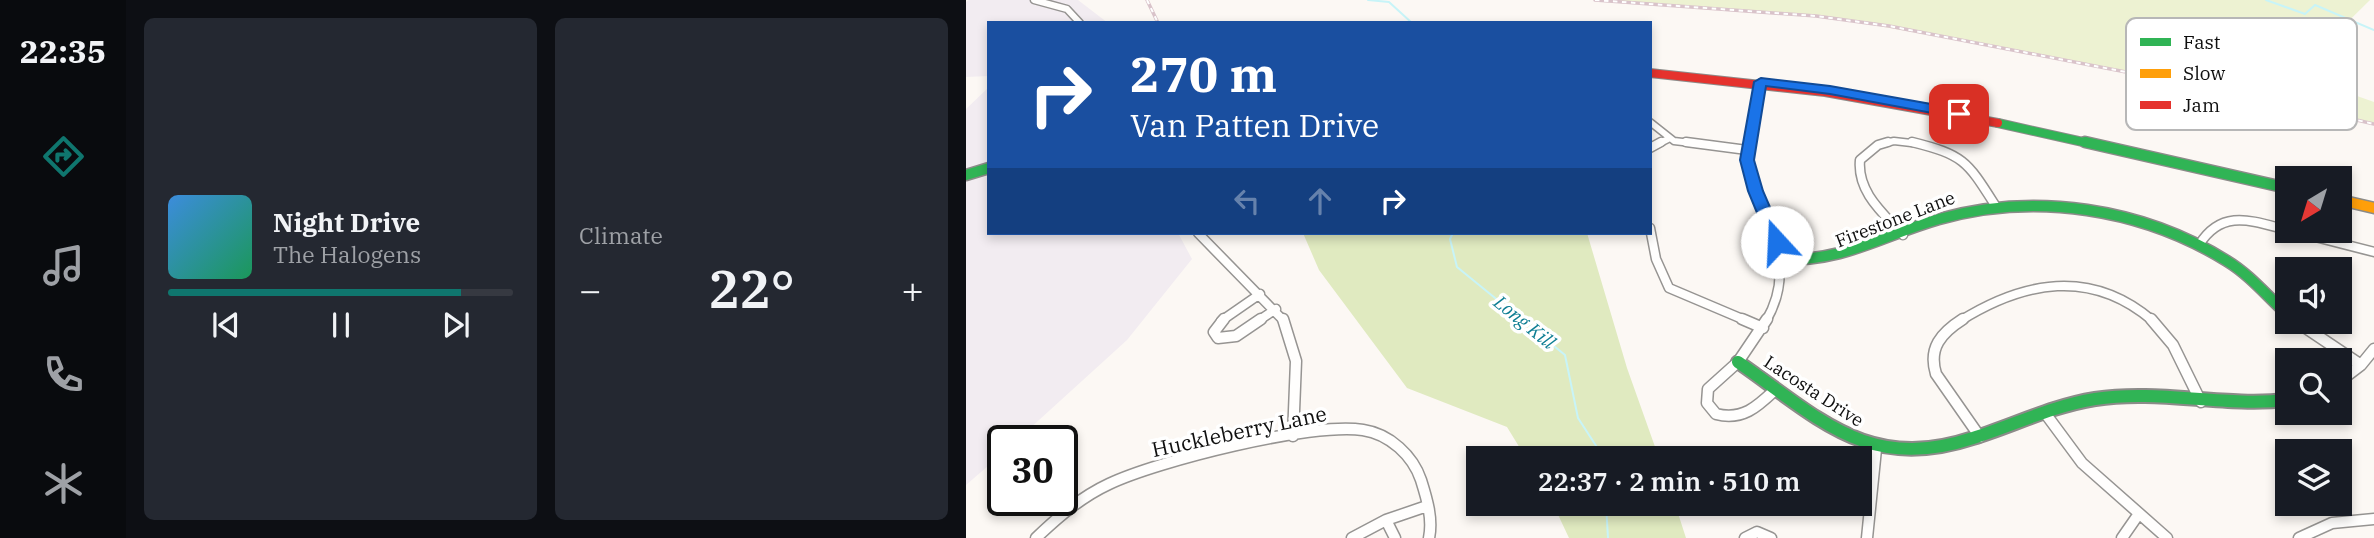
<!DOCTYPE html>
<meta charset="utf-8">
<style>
:root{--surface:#171b24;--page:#242831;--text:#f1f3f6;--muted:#9ea1a6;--line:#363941;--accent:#0f766e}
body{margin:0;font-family:"IBM Plex Serif",serif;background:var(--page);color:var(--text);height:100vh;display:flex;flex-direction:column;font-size:26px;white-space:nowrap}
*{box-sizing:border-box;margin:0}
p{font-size:23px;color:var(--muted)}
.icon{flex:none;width:38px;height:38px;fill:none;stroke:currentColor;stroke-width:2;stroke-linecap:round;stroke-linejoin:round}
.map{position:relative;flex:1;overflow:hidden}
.drawer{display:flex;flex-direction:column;gap:18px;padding:18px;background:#0d0f14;width:840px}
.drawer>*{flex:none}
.guide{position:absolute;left:21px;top:21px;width:665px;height:214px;border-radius:0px;box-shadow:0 4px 10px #0003;background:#1a4fa0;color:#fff;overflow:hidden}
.needle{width:46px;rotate:218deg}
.controls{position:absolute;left:1309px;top:166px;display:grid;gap:14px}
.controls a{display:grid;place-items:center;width:77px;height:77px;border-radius:0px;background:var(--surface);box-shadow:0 4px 10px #0003;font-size:35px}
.speed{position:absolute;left:21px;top:425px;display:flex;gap:14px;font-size:35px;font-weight:700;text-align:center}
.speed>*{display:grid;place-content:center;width:91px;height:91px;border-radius:50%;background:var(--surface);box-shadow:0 4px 10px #0003;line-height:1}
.speed .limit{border:4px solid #111;border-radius:10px;background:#fff;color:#111}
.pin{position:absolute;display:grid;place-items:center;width:60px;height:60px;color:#fff;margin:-30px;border-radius:14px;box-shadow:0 4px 10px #0006}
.me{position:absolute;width:77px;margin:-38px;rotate:340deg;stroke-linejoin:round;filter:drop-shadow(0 0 5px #0008)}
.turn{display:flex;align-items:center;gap:24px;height:147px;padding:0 28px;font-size:32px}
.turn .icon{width:91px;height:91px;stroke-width:2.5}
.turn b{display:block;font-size:49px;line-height:60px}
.lanes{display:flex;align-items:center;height:66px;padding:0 28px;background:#0003;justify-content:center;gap:35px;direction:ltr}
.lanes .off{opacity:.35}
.big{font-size:52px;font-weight:600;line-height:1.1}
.drawer .tile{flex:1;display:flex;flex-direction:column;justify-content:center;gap:10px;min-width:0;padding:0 24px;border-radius:10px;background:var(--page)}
.song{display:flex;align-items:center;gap:21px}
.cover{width:84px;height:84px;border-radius:10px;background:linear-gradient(135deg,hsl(210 70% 55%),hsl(150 70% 35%))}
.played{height:7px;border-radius:4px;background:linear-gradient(90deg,var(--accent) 85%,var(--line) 85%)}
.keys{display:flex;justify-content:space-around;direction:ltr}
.heat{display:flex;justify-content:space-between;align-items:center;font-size:38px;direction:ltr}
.drawer .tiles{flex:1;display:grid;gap:18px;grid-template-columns:repeat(2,1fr)}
.trip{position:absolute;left:500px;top:446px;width:406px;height:70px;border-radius:0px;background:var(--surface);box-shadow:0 4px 10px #0003;font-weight:600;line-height:70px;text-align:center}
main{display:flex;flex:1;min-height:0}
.tabs{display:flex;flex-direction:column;width:126px;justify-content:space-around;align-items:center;background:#090b0e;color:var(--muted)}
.tabs .icon{width:49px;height:49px}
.tabs .current{color:var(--accent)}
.tabs b{font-size:32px;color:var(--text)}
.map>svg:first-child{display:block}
</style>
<main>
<nav class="tabs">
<b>22:35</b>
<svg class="icon current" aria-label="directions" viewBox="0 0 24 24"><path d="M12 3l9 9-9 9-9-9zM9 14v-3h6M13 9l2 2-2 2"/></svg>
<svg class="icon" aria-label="music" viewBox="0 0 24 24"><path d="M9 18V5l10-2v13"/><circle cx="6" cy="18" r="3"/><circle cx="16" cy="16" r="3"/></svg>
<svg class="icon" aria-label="phone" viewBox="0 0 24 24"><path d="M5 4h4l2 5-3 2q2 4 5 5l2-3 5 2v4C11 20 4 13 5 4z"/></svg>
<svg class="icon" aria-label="climate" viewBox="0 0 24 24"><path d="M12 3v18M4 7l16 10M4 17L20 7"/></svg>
</nav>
<section class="drawer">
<div class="tiles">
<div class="tile">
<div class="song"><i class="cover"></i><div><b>Night Drive</b><p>The Halogens</p></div></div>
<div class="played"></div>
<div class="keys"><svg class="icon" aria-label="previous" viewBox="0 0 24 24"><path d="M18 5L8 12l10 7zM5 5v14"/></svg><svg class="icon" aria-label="pause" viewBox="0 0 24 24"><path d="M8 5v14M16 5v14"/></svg><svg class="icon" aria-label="next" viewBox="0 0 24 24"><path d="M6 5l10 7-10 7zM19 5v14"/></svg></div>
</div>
<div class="tile"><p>Climate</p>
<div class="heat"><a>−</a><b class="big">22°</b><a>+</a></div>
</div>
</div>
</section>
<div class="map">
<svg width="1408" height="538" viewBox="0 0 1408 538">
<rect width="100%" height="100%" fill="#fcf8f4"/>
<path fill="#f2ecf1" d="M3 0H112L142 23H23V76L0 77V2Z
M23 87V163L0 169V109Z
M23 172V233H212L226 259 161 340 50 441H37V453L0 485V179Z"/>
<path fill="#edf2d2" d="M630 0H1404L1329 74 1408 102V124L1075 55 868 18Z"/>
<path fill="#e0eac0" d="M337 233H621L661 368 693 458H560L541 427 441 388 353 270Z
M587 504H709L720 538H603Z"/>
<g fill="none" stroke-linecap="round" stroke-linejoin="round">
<path stroke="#c8f4f8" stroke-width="2" d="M402 0 423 2 446 23
M1300 0 1339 14 1349 5 1408 30
M487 233 484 239 491 267 599 355 612 418 638 458
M640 504 642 538"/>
<g stroke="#969492" stroke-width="9">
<path id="street-far2" d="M68 0 101 9 114 23
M684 122 708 141 734 144
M692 144 702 139
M784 144 795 82
M915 144 928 141 954 144"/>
</g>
<g stroke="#969492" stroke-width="11">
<path id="street-far1" d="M720 142 781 150
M784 142C773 206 842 249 800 321
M922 142 912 145 894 160C891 192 917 213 937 235
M946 142C998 155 1001 161 1029 205
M684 148 695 142
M684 228 690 259 703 288 781 321
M1326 231 1408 252
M232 233 318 321
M1233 245C1256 208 1286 221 1321 230
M255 321 294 294
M292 321 310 309
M994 321C1058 281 1125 268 1187 321"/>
</g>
<g stroke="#969492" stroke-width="13">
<path id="street" d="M258 319 248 332 252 338 270 336 295 319
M317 319 330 361 327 436
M776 319 797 328
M801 319 772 362 742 389 741 403 750 414C777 421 792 406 810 389
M997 319C975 333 962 348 970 374L1014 437
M1185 319 1207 345 1235 402
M1331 322 1395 365
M1374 381 1395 365 1408 349
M1079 413 1116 463 1201 538
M420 520 429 538
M70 538C92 517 115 497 143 484 191 461 346 422 397 430 424 434 447 456 455 480 461 499 467 519 463 538
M386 538 420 520 461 506
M779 538 791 532 805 538
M901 538 910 449
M1156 538 1172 515
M1333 538 1366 523 1408 519"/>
</g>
<g stroke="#8c8b89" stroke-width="10">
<path id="fast-far2" d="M1032 123 1126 144"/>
</g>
<g stroke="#8c8b89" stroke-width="13">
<path id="fast-far1" d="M1119 142 1321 188
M0 175 23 168
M814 260C883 260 911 237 973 219 1069 192 1176 208 1261 261 1284 275 1301 296 1321 314"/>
</g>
<g stroke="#8c8b89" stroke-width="16">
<path id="fast" d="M772 362C853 418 902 473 1007 438 1048 425 1086 406 1129 399 1192 389 1257 407 1321 400"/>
</g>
<g stroke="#8c8b89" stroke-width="13">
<path id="slow" d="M1374 200 1408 208"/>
</g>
<g stroke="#8c8b89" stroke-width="10">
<path id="jam" d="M684 73 859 92 1032 123"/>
</g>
<use href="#street-far2" stroke="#fffefd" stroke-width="6"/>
<use href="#street-far1" stroke="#fffefd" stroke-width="8"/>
<use href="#street" stroke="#fffefd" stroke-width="10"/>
<use href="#fast-far2" stroke="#30b455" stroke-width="8"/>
<use href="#fast-far1" stroke="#30b455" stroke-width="10"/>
<use href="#fast" stroke="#30b455" stroke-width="12"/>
<use href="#slow" stroke="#ff9f0a" stroke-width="10"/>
<use href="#jam" stroke="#e5322d" stroke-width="8"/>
<g stroke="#d9c3ca" stroke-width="3.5">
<path id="rail" d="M181 0 192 23
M629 0 850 16 923 26 1309 101 1408 124"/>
</g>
<use href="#rail" stroke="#fff" stroke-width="2" stroke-dasharray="4.5" stroke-linecap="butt"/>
</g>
<path fill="#1a73e8" stroke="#114b97" stroke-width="2" d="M795 78 864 86 993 109 999 114 993 118 864 94 800 86 788 160 797 191 819 242 811 247 803 242 782 191 774 160 788 82Z"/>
<g text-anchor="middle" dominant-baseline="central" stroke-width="7" stroke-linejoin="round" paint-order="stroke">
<g font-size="18" fill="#0f0f0f" stroke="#fff">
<text transform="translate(929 219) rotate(-21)">Firestone Lane</text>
<text transform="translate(848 391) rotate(33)">Lacosta Drive</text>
</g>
<g font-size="19" font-style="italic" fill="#0e7e93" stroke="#fff">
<text transform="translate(559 322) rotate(39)">Long Kill</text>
</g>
<g font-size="21" fill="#0f0f0f" stroke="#fff">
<text transform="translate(273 431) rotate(-12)">Huckleberry Lane</text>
</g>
</g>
<rect x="1160" y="18" width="231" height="112" rx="10" fill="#fff" stroke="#b7b7b7" stroke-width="2"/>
<rect x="1174" y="38" width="31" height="8" fill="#30b455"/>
<rect x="1174" y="69" width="31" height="9" fill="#ff9f0a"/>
<rect x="1174" y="101" width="31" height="8" fill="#e5322d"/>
<g font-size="19" fill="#0f0f0f">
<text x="1217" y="49">Fast</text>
<text x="1217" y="80">Slow</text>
<text x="1217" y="112">Jam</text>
</g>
</svg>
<div class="controls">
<a><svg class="needle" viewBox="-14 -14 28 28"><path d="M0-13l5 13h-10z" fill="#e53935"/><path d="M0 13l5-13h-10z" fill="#9ea1a6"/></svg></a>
<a><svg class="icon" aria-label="sound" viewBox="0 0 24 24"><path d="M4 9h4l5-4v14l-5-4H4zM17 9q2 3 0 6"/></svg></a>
<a><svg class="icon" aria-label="search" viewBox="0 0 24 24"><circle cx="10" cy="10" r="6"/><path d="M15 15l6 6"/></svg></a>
<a><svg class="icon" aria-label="layers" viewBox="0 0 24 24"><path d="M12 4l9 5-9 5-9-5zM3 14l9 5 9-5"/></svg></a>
</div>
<div class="speed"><div class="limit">30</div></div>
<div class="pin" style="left:993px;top:114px;background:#d93025"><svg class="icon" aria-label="arrive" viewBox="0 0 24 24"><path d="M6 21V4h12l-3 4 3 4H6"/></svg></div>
<svg class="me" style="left:811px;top:242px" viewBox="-20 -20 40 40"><circle r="19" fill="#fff"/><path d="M0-13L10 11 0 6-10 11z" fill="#1a73e8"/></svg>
<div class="trip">22:37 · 2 min · 510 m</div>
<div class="guide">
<div class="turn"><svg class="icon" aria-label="right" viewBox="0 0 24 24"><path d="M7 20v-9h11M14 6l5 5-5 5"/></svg><div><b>270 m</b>Van Patten Drive</div></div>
<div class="lanes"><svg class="icon off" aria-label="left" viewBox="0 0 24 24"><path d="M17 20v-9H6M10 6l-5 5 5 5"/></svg><svg class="icon off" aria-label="ahead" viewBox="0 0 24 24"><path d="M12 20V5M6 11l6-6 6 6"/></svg><svg class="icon" aria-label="right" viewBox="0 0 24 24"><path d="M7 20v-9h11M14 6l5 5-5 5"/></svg></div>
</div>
</div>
</main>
